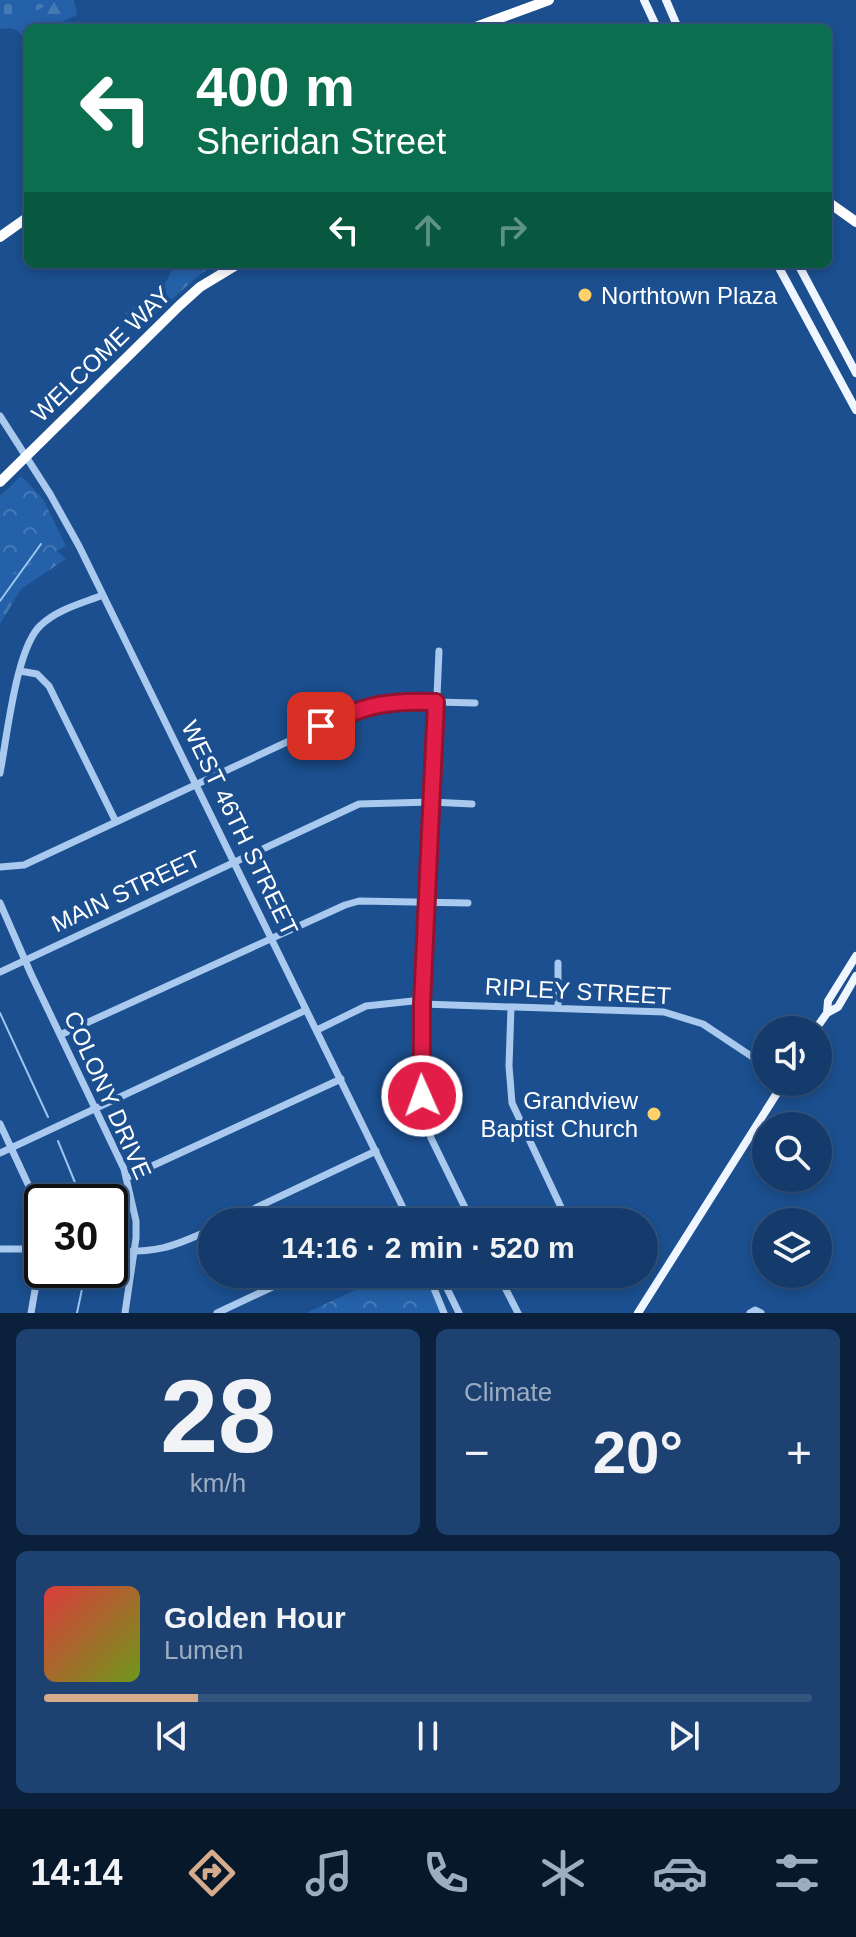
<!DOCTYPE html>
<meta charset="utf-8">
<style>
:root{--surface:#143b6b;--page:#1d4271;--text:#f1f3f6;--muted:#9dadc1;--line:#33557e;--accent:#d6ab8b}
body{margin:0;font-family:Helvetica,sans-serif;background:var(--page);color:var(--text);height:100vh;display:flex;flex-direction:column;font-size:30px;white-space:nowrap}
*{box-sizing:border-box;margin:0}
p{font-size:26px;color:var(--muted)}
.icon{flex:none;width:44px;height:44px;fill:none;stroke:currentColor;stroke-width:2;stroke-linecap:round;stroke-linejoin:round}
.map{position:relative;height:1313px;overflow:hidden}
.sheet{display:flex;flex-direction:column;gap:16px;padding:16px;background:#0b203b;flex:1}
.sheet>*{flex:none}
.hud{position:absolute;left:24px;top:24px;width:808px;height:244px;border-radius:12px;box-shadow:0 4px 12px #0003,0 0 0 2px var(--line);background:#0b6e4f;color:#fff;overflow:hidden}
.controls{position:absolute;left:752px;top:1016px;display:grid;gap:16px}
.controls a{display:grid;place-items:center;width:80px;height:80px;border-radius:50%;background:var(--surface);box-shadow:0 4px 12px #0003,0 0 0 2px var(--line);font-size:40px}
.speed{position:absolute;left:24px;top:1184px;display:flex;gap:16px;font-size:40px;font-weight:700;text-align:center}
.speed>*{display:grid;place-content:center;width:104px;height:104px;border-radius:50%;background:var(--surface);box-shadow:0 4px 12px #0003,0 0 0 2px var(--line);line-height:1}
.speed .limit{border:4px solid #111;border-radius:12px;background:#fff;color:#111}
.pin{position:absolute;display:grid;place-items:center;width:68px;height:68px;color:#fff;margin:-34px;border-radius:16px;box-shadow:0 4px 12px #0006}
.me{position:absolute;width:88px;margin:-44px;rotate:358deg;stroke-linejoin:round;filter:drop-shadow(0 0 6px #0008)}
.turn{display:flex;align-items:center;gap:28px;height:168px;padding:0 40px;font-size:36px}
.turn .icon{width:104px;height:104px;stroke-width:2.5}
.turn b{display:block;font-size:56px;line-height:68px}
.lanes{display:flex;align-items:center;height:76px;padding:0 40px;background:#0003;justify-content:center;gap:40px;direction:ltr}
.lanes .off{opacity:.35}
.big{font-size:60px;font-weight:700;line-height:1.1}
.sheet .card{flex:1;display:flex;flex-direction:column;justify-content:center;gap:12px;min-width:0;padding:0 28px;border-radius:12px;background:var(--page)}
.sheet .dial{align-items:center;gap:0}
.dial b{font-size:104px;line-height:1}
.song{display:flex;align-items:center;gap:24px}
.cover{width:96px;height:96px;border-radius:12px;background:linear-gradient(135deg,hsl(0 70% 55%),hsl(80 70% 35%))}
.played{height:8px;border-radius:4px;background:linear-gradient(90deg,var(--accent) 20%,var(--line) 20%)}
.keys{display:flex;justify-content:space-around;direction:ltr}
.heat{display:flex;justify-content:space-between;align-items:center;font-size:44px;direction:ltr}
.sheet .tiles{flex:1;display:grid;gap:16px;grid-template-columns:1fr 1fr}
.card:last-child{grid-column:span 2}
.trip{position:absolute;left:198px;top:1208px;width:460px;height:80px;border-radius:40px;background:var(--surface);box-shadow:0 4px 12px #0003,0 0 0 2px var(--line);font-weight:700;line-height:80px;text-align:center}
.dock{display:flex;height:128px;justify-content:space-around;align-items:center;background:#08182b;color:var(--muted)}
.dock .icon{width:56px;height:56px}
.dock .current{color:var(--accent)}
.dock b{font-size:36px;color:var(--text)}
.map>svg:first-child{display:block}
</style>
<div class="map">
<svg width="856" height="1313" viewBox="0 0 856 1313">
<defs>
<pattern id="forest-firs" width="22" height="20" patternUnits="userSpaceOnUse" patternTransform="scale(2)"><rect width="22" height="20" fill="#2461a8"/><path d="M5 1l3.5 6h-7zM16 11l3.5 6h-7z" fill="#4579b5"/></pattern>
<pattern id="cemetery-stones" width="16" height="16" patternUnits="userSpaceOnUse" patternTransform="scale(2)"><rect width="16" height="16" fill="#2461a8"/><path d="M2 7V4a2 2 0 0 1 4 0v3zM10 15v-3a2 2 0 0 1 4 0v3z" fill="#4579b5"/></pattern>
<pattern id="park-crowns" width="20" height="18" patternUnits="userSpaceOnUse" patternTransform="scale(2)"><rect width="20" height="18" fill="#2461a8"/><path d="M2 6a3 3 0 1 1 6 0M12 15a3 3 0 1 1 6 0" fill="none" stroke="#4579b5"/></pattern>
</defs>
<rect width="100%" height="100%" fill="#1b4f8f"/>
<path fill="url(#forest-firs)" d="M43 0H74L77 15 48 28H28V46C20 31 17 26 0 29V18Z
M175 264H217L203 272 141 326 128 325 126 312 165 284Z
M31 528 66 559 21 589 0 624V579Z"/>
<path fill="url(#cemetery-stones)" d="M0 0H58L0 28Z"/>
<path fill="url(#park-crowns)" d="M21 476 43 499 66 546 6 577 0 586V496Z
M390 1274H423L441 1313H306Z"/>
<g fill="none" stroke-linecap="round" stroke-linejoin="round">
<path stroke="#9cc4f0" stroke-width="2" d="M0 601 41 544
M0 1013 48 1117
M58 1141 83 1202
M77 1313 86 1270"/>
<path stroke="#a9c9ee" stroke-width="7" d="M0 416 50 494 79 546 410 1222
M439 651 420 1078 424 1113 431 1138 472 1222
M20 671 37 674 49 686 116 822
M0 773C7 738 16 647 41 625 58 609 83 603 103 595
M0 867 24 865 362 707 398 701 475 703
M0 903 31 974 124 1169 136 1221V1238L125 1313
M0 972 359 804 431 802 472 804
M422 1004 664 1012 703 1024 766 1066
M511 1007 509 1066 512 1103 568 1222
M558 1008V963
M317 1030 366 1006 422 1000
M60 1035 345 905 359 901 468 903
M0 1124 40 1210 42 1226
M0 1153 306 1010
M126 1178 341 1079
M226 1222 376 1151
M591 1222 608 1214
M0 1249H42
M110 1251C156 1253 171 1248 212 1229
M428 1274 444 1313
M440 1274 459 1313
M498 1274 518 1313
M31 1313 42 1250
M217 1313 300 1274
M750 1313 755 1310 761 1313"/>
<path stroke="#f0f6ff" stroke-width="8" d="M644 0 657 28
M666 0 678 28
M777 264 856 410
M798 264 856 373
M827 1013 838 1007 856 976
M815 1030 827 1013 828 1001 856 956
M638 1313 784 1082"/>
<path stroke="#fff" stroke-width="10" d="M473 28 549 0
M828 202 856 222
M0 237 28 217
M0 482 180 305 200 287 238 264"/>
</g>
<g fill="none" stroke-linecap="round" stroke-linejoin="round">
<g stroke="#92132f" stroke-width="20">
<path id="route" d="M321 726C366 705 386 700 436 702L422 1004V1096"/>
</g>
<use href="#route" stroke="#e11d48" stroke-width="14"/>
</g>
<g fill="#ffd166" stroke="#1b4f8f" stroke-width="3">
<circle cx="585" cy="295" r="8"/>
<circle cx="654" cy="1114" r="8"/>
</g>
<g text-anchor="middle" dominant-baseline="central" stroke-width="8" stroke-linejoin="round" paint-order="stroke">
<g font-size="24" fill="#fff" stroke="#1b4f8f" text-anchor="start">
<text x="601" y="295">Northtown Plaza</text>
<text x="638" y="1100" text-anchor="end">Grandview<tspan x="638" dy="28">Baptist Church</tspan></text>
</g>
<g font-size="24" fill="#fff" stroke="#1b4f8f">
<text transform="translate(101 354) rotate(-44)">WELCOME WAY</text>
<text transform="translate(240 828) rotate(64)">WEST 46TH STREET</text>
<text transform="translate(126 891) rotate(-25)">MAIN STREET</text>
<text transform="translate(578 991) rotate(3)">RIPLEY STREET</text>
<text transform="translate(108 1095) rotate(66)">COLONY DRIVE</text>
</g>
</g>
</svg>
<div class="controls">
<a><svg class="icon" aria-label="sound" viewBox="0 0 24 24"><path d="M4 9h4l5-4v14l-5-4H4zM17 9q2 3 0 6"/></svg></a>
<a><svg class="icon" aria-label="search" viewBox="0 0 24 24"><circle cx="10" cy="10" r="6"/><path d="M15 15l6 6"/></svg></a>
<a><svg class="icon" aria-label="layers" viewBox="0 0 24 24"><path d="M12 4l9 5-9 5-9-5zM3 14l9 5 9-5"/></svg></a>
</div>
<div class="speed"><div class="limit">30</div></div>
<div class="pin" style="left:321px;top:726px;background:#d93025"><svg class="icon" aria-label="arrive" viewBox="0 0 24 24"><path d="M6 21V4h12l-3 4 3 4H6"/></svg></div>
<svg class="me" style="left:422px;top:1096px" viewBox="-20 -20 40 40"><circle r="17" fill="#e11d48" stroke="#fff" stroke-width="3"/><path d="M0-11L8 9 0 5-8 9z" fill="#fff"/></svg>
<div class="trip">14:16 · 2 min · 520 m</div>
<div class="hud">
<div class="turn"><svg class="icon" aria-label="left" viewBox="0 0 24 24"><path d="M17 20v-9H6M10 6l-5 5 5 5"/></svg><div><b>400 m</b>Sheridan Street</div></div>
<div class="lanes"><svg class="icon" aria-label="left" viewBox="0 0 24 24"><path d="M17 20v-9H6M10 6l-5 5 5 5"/></svg><svg class="icon off" aria-label="ahead" viewBox="0 0 24 24"><path d="M12 20V5M6 11l6-6 6 6"/></svg><svg class="icon off" aria-label="right" viewBox="0 0 24 24"><path d="M7 20v-9h11M14 6l5 5-5 5"/></svg></div>
</div>
</div>
<section class="sheet">
<div class="tiles">
<div class="card dial"><b>28</b><p>km/h</p></div>
<div class="card"><p>Climate</p>
<div class="heat"><a>−</a><b class="big">20°</b><a>+</a></div>
</div>
<div class="card">
<div class="song"><i class="cover"></i><div><b>Golden Hour</b><p>Lumen</p></div></div>
<div class="played"></div>
<div class="keys"><svg class="icon" aria-label="previous" viewBox="0 0 24 24"><path d="M18 5L8 12l10 7zM5 5v14"/></svg><svg class="icon" aria-label="pause" viewBox="0 0 24 24"><path d="M8 5v14M16 5v14"/></svg><svg class="icon" aria-label="next" viewBox="0 0 24 24"><path d="M6 5l10 7-10 7zM19 5v14"/></svg></div>
</div>
</div>
</section>
<nav class="dock">
<b>14:14</b>
<svg class="icon current" aria-label="directions" viewBox="0 0 24 24"><path d="M12 3l9 9-9 9-9-9zM9 14v-3h6M13 9l2 2-2 2"/></svg>
<svg class="icon" aria-label="music" viewBox="0 0 24 24"><path d="M9 18V5l10-2v13"/><circle cx="6" cy="18" r="3"/><circle cx="16" cy="16" r="3"/></svg>
<svg class="icon" aria-label="phone" viewBox="0 0 24 24"><path d="M5 4h4l2 5-3 2q2 4 5 5l2-3 5 2v4C11 20 4 13 5 4z"/></svg>
<svg class="icon" aria-label="climate" viewBox="0 0 24 24"><path d="M12 3v18M4 7l16 10M4 17L20 7"/></svg>
<svg class="icon" aria-label="car" viewBox="0 0 24 24"><path d="M5 17H2v-5l4-1 3-4h7l3 4 3 1v5h-3M9 17h6M6 11h13"/><circle cx="7" cy="17" r="2"/><circle cx="17" cy="17" r="2"/></svg>
<svg class="icon" aria-label="filters" viewBox="0 0 24 24"><path d="M4 7h16M4 17h16"/><circle cx="9" cy="7" r="2"/><circle cx="15" cy="17" r="2"/></svg>
</nav>
